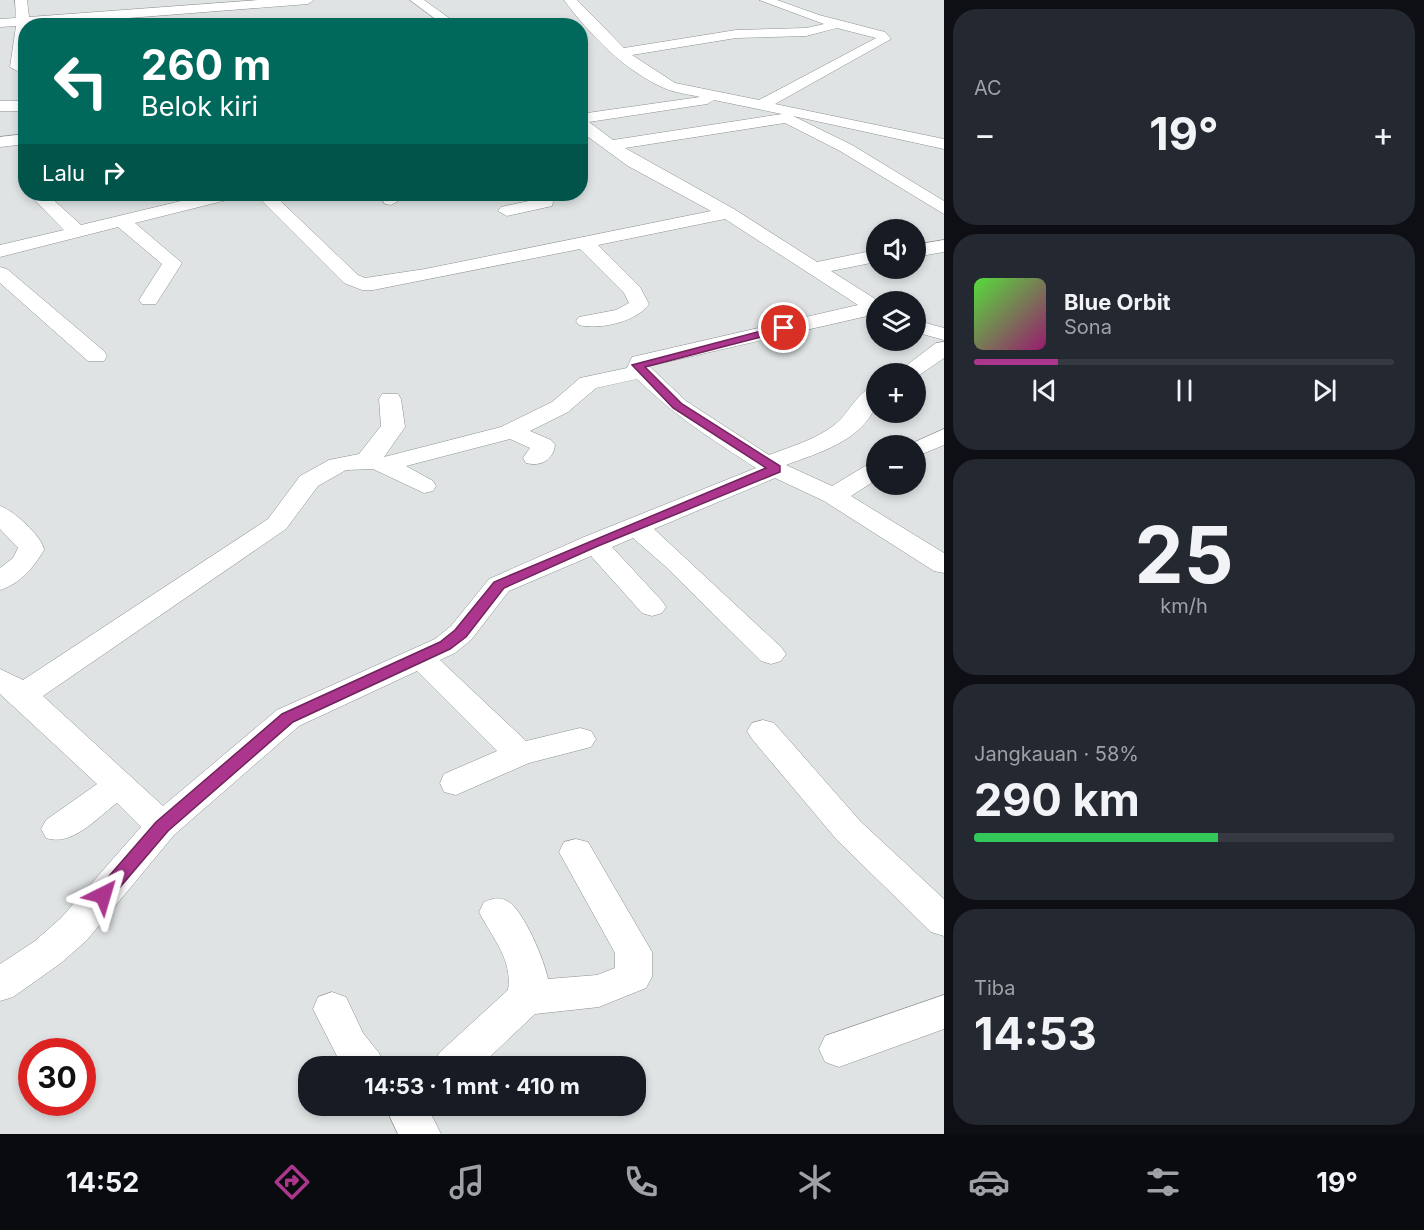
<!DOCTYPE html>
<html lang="id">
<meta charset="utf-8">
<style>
:root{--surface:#171b24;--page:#242831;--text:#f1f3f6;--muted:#9ea1a6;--line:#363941;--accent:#ac368d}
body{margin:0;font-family:Inter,sans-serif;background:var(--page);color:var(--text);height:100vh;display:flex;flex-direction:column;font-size:22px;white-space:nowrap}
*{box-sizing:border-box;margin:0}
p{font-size:20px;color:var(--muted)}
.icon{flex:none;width:33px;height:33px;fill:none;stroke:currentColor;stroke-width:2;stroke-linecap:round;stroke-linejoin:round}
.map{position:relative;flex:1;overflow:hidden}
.drawer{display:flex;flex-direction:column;gap:9px;padding:9px;background:#0d0f14;width:480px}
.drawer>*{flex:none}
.hud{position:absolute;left:18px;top:18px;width:570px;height:183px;border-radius:24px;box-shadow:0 3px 9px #0003;background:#00695c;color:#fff;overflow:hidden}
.buttons{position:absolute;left:866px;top:219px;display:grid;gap:12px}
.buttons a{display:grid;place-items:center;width:60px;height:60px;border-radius:50%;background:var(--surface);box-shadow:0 3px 9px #0003;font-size:30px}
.speed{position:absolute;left:18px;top:1038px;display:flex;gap:12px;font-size:30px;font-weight:700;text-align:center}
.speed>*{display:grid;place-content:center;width:78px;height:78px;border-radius:50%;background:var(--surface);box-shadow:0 3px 9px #0003;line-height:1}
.speed .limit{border:9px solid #d22;background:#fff;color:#111}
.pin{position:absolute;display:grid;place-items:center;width:51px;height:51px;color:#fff;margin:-26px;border:3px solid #fff;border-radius:50%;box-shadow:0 2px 6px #0007}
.me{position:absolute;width:66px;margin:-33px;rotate:40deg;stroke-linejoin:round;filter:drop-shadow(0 0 4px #0008)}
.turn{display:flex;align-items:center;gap:21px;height:126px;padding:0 24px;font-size:27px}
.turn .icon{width:78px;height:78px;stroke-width:2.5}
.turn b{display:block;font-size:42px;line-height:51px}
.then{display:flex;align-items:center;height:57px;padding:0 24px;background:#0003;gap:12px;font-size:22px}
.big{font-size:45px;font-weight:700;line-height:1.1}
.drawer .tile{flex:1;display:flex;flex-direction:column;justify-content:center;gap:9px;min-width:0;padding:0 21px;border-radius:24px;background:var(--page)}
.drawer .dial{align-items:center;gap:0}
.dial b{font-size:78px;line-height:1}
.song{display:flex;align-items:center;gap:18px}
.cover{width:72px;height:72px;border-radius:9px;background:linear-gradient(135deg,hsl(110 70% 55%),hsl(320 70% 35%))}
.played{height:6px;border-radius:3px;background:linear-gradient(90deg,var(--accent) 20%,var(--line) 20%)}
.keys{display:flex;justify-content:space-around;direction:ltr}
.heat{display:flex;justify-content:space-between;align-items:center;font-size:33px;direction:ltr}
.charge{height:9px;border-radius:4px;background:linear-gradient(90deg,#34c759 58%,var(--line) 0)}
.trip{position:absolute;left:298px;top:1056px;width:348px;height:60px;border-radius:24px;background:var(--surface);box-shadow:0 3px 9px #0003;font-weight:700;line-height:60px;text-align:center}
.menu{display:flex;height:96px;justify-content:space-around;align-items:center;background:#090b0e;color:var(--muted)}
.menu .icon{width:42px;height:42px}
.menu .current{color:var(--accent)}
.menu b{font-size:27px;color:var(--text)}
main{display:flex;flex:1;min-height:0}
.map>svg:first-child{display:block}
</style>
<main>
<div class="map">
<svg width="944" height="1134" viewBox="0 0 944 1134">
<rect width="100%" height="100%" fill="#dfe3e4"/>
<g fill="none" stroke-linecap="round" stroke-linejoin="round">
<g stroke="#8d9192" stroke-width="1">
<path id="street" d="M15 0H27L29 17 258 0H314L308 4 26 26 24 67 17 71 10 67 16 26 0 27V19L16 18Z
M410 0H424L460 26H445Z
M564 0H577L624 48 736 30 806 28 824 24 759 0H777L819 15 885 32 891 39 775 104 944 139V149L793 116 852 145 944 201V214L840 151 785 123 625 148 734 209 817 262 876 250V262L831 271 880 302H876V314L649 366 686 401 769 455C790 447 814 440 833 426 849 415 856 391 876 386 876 392 878 400 876 405 862 441 818 453 786 465L832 486 867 465 876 463V480L851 496 944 553V573L934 571 824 501 775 478 654 529 781 647 786 654 781 661 771 664 761 661 665 566 633 538 612 547 662 601 666 607 662 613 652 616 642 613 591 556 509 591 471 640 455 653 440 660 526 741 580 728 591 731 596 739 591 747 529 763 456 795 444 792 440 783 444 774 497 751 417 671 299 726 174 835 87 940 61 963 13 997 0 1001V964L35 941 61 918 141 827 117 803C97 818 72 847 46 838L41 829 46 820 97 784 0 694V669L23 680 268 519 300 476 329 460 359 454 381 426 379 399 382 394H398L401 399 405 427 384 457 501 427 552 402 580 378 627 368 632 357 858 305 725 219 598 245 640 287 649 304C637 322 599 330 579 325L576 321 579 317 616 310 629 303 624 293 580 249 373 290H362L344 283 255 194H273L358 275 365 278 425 269 711 211 628 166 580 131V114L700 97C688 94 675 93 664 88 625 71 589 34 564 0ZM837 28 876 38 759 100 675 83 632 55 736 38 806 36ZM714 100 782 114 613 140 589 122 707 104ZM637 379C675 416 711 439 756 468L584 537 489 579 451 626 435 639 277 710 163 806 43 696 286 529 318 486 346 470 373 469 424 493 433 491 436 486 433 481 406 466 510 439 530 448 523 458 526 463C541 467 553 460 555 445L551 440 530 431 568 412 596 388Z
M0 101H26V111H0Z
M26 134V144L0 147V137Z
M29 194H47L81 225 210 194H238L235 198 135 223 182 263 156 304H142L139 300 162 264 118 227 0 257V245L64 230Z
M378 194H395L400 200 391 205 385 204Z
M439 194H459L450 199 442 198Z
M539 194H555L552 206 507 216 498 211 501 207 538 199Z
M944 240V252L915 257V245Z
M0 267 7 269 104 351 107 356 104 361H88L0 283Z
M915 320 944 328V340L915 332Z
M944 342V358L915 378V374H895L936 343Z
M944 429V445L915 457V446H906Z
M0 506C12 509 43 537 44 550 34 567 20 584 0 590V568L13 558 18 548 0 529Z
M763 720 774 723 861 822 944 899V936L931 932 837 840 752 739 747 731 752 723Z
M576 839 588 842 652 952V977L646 988 599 1007 535 1014 480 1066H433L439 1053 508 990C513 959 492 938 479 912L484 902C493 899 498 896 507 901 523 908 545 962 548 979L597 975 615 968V953L559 852 564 842Z
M332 992 346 997 363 1033 379 1053 385 1066H342L313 1009 318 997Z
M944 995V1029L839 1067 825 1062 819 1049 825 1036Z
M385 1106H427L441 1134H398Z"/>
</g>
<use href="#street" fill="#fff" fill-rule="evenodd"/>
</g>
<path fill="#ac368d" stroke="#70235c" stroke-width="1.5" d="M784 325 790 328 788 330 645 367 682 404 780 466V472L598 546 504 588 466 637 450 649 293 722 168 831 109 900 103 902 97 900 94 895 97 890 156 822 282 714 440 642 455 630 494 582 766 468 673 408 632 365Z"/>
</svg>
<div class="buttons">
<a><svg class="icon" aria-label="sound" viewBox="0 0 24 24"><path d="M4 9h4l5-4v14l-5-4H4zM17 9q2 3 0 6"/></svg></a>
<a><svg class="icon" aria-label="layers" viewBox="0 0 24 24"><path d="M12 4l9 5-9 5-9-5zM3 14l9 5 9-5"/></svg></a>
<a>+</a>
<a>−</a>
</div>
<div class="speed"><div class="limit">30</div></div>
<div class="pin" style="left:784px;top:328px;background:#d93025"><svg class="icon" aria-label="arrive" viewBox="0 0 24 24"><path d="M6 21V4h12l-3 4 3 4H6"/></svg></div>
<svg class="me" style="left:103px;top:895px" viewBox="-20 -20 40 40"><path d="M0-17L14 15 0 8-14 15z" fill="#ac368d" stroke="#fff" stroke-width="4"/></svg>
<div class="trip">14:53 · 1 mnt · 410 m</div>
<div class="hud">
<div class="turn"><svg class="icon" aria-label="left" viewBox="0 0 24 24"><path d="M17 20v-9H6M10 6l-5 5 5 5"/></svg><div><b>260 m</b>Belok kiri</div></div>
<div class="then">Lalu<svg class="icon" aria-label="right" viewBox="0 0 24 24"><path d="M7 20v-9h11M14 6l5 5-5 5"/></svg></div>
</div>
</div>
<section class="drawer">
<div class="tile"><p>AC</p>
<div class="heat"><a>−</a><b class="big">19°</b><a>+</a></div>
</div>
<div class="tile">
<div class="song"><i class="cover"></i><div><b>Blue Orbit</b><p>Sona</p></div></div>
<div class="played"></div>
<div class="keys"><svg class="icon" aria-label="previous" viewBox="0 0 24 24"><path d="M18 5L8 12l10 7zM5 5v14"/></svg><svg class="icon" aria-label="pause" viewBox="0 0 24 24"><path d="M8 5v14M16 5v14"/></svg><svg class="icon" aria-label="next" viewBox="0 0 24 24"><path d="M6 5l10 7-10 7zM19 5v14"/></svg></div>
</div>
<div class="tile dial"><b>25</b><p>km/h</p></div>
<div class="tile"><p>Jangkauan · 58%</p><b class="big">290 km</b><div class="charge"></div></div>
<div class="tile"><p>Tiba</p><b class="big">14:53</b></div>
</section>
</main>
<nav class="menu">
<b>14:52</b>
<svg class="icon current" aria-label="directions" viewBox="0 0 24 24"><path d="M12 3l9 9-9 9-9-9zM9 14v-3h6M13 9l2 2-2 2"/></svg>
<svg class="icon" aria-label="music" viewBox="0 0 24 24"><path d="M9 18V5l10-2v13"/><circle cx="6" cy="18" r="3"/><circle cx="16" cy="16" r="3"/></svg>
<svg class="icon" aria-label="phone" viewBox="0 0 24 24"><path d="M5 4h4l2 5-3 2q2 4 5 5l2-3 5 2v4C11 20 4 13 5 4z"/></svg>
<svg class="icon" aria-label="climate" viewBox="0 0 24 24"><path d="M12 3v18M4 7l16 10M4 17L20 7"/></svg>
<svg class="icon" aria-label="car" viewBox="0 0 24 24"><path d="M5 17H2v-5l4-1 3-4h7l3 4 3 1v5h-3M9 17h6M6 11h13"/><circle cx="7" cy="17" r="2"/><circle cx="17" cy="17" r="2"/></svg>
<svg class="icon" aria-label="filters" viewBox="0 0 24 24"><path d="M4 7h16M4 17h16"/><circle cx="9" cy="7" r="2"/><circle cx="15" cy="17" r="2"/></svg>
<b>19°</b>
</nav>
